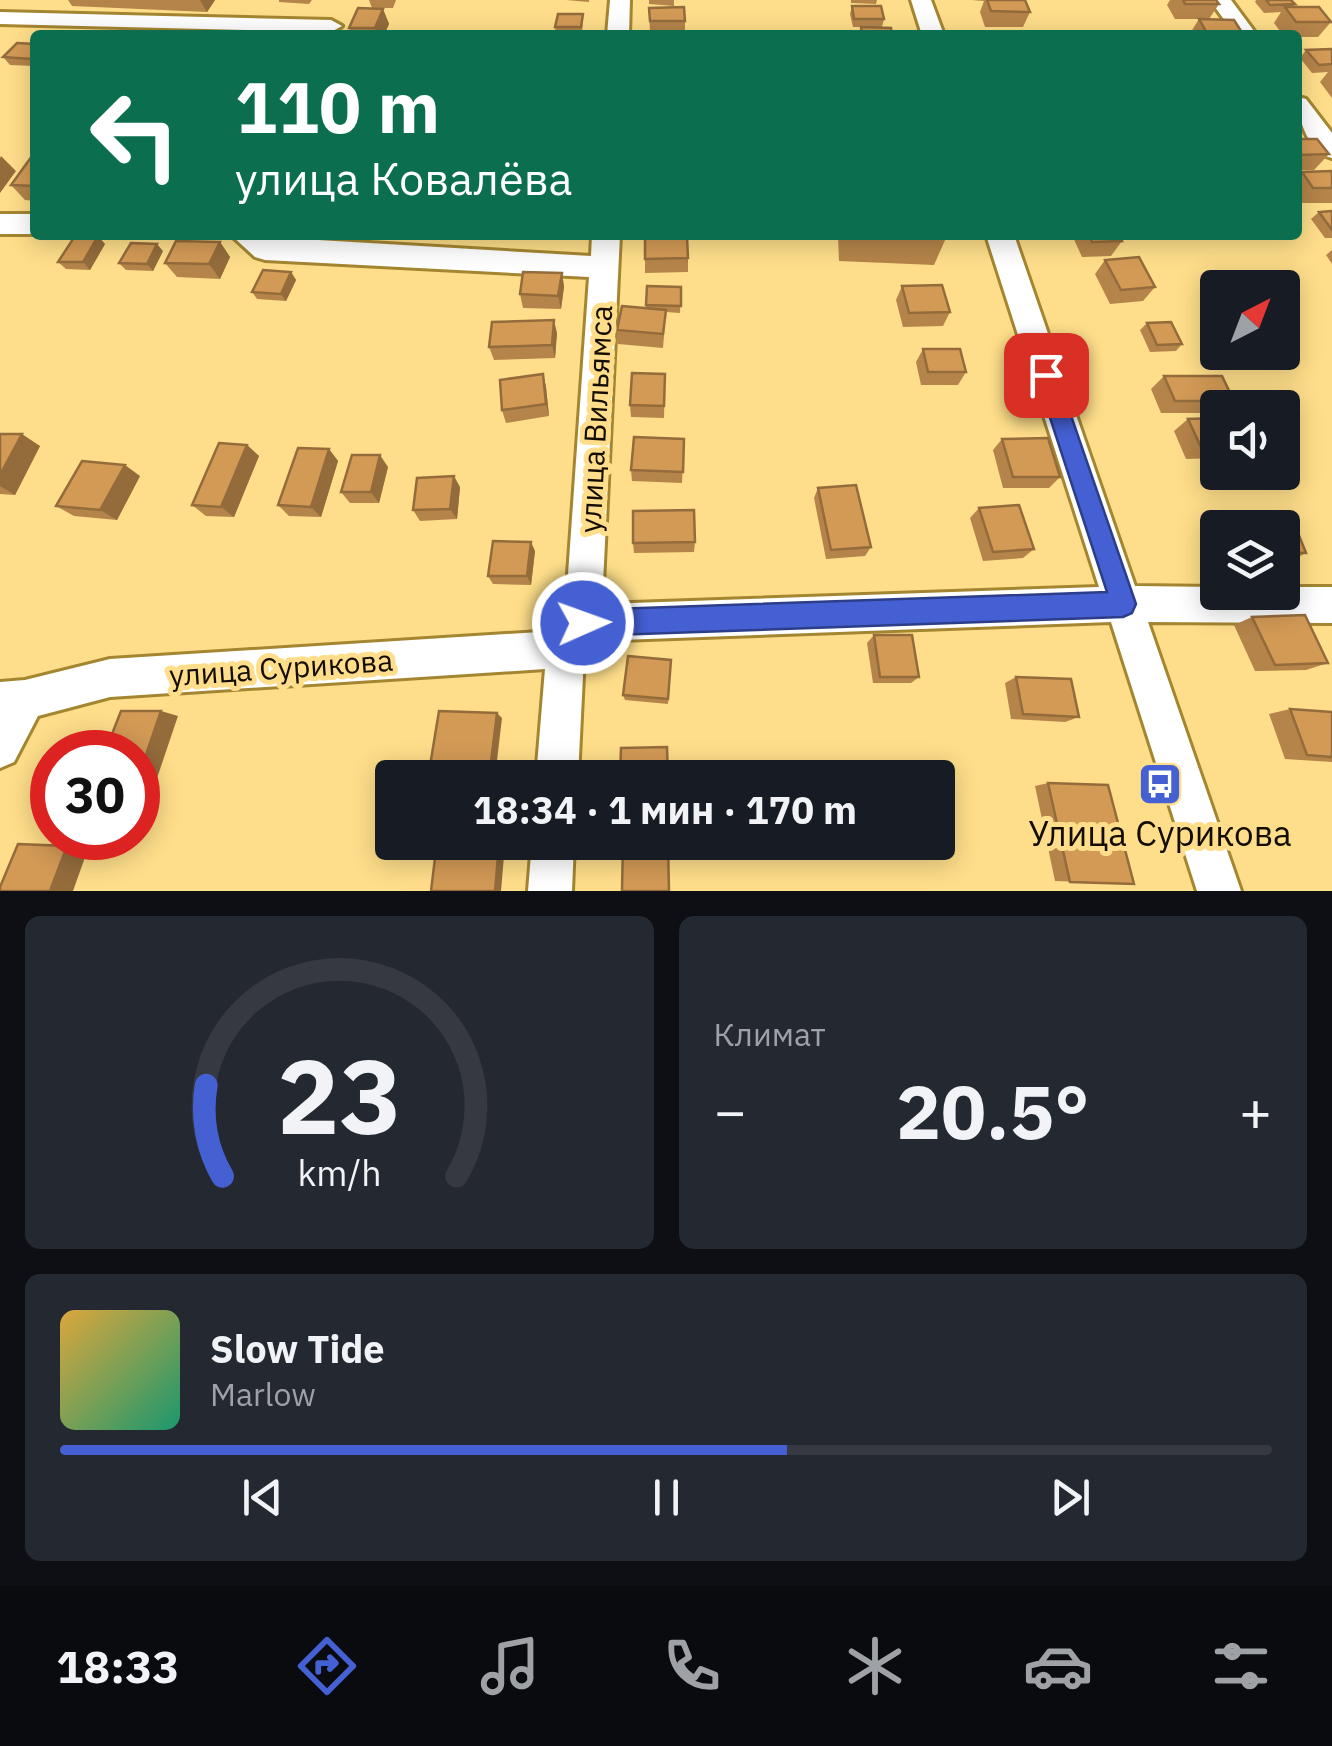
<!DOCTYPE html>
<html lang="ru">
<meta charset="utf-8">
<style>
:root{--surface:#171b24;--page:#242831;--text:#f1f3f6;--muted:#9ea1a6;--line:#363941;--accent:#4460d3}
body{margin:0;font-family:"IBM Plex Sans",sans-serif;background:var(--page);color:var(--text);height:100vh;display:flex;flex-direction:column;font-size:38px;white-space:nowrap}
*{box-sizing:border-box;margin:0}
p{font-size:32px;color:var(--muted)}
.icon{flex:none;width:55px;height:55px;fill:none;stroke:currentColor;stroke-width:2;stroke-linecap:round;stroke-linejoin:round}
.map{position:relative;height:891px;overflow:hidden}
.drawer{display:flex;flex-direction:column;gap:25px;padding:25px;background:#0d0f14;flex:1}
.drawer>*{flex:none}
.guide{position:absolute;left:30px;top:30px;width:1272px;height:210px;border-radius:10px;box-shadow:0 5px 25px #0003;background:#0b6e4f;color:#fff;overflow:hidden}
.needle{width:65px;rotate:42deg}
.buttons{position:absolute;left:1200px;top:270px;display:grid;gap:20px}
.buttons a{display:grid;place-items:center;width:100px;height:100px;border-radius:10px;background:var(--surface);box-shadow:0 5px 25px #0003;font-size:50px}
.speed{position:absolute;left:30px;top:730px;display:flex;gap:20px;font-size:50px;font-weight:700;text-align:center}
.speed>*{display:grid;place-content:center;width:130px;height:130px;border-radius:50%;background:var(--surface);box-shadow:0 5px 25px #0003;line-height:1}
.speed .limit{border:15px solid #d22;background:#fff;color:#111}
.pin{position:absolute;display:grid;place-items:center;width:85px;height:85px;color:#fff;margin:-42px;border-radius:20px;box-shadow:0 5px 15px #0006}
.me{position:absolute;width:110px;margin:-55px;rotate:88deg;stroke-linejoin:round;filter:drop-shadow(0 0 8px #0008)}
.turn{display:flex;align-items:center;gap:35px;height:210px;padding:0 40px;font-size:45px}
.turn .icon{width:130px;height:130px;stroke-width:2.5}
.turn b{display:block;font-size:70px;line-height:85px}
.big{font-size:75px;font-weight:700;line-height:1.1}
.drawer .widget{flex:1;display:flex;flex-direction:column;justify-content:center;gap:15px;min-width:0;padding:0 35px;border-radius:15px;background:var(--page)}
.drawer .dial{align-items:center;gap:0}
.dial svg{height:260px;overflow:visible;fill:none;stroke:var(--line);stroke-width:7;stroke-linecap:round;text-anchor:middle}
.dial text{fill:var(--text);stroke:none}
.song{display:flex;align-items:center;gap:30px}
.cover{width:120px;height:120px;border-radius:15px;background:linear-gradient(135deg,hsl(40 70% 55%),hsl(160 70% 35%))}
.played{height:10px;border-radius:5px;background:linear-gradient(90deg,var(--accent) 60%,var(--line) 60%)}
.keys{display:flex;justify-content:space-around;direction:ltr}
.heat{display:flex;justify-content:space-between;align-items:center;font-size:55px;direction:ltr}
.drawer .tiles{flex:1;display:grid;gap:25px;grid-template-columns:1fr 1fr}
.widget:last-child{grid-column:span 2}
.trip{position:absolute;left:375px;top:760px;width:580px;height:100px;border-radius:10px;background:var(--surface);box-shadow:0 5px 25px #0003;font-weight:700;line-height:100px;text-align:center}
.tabs{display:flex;height:160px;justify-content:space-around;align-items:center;background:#090b0e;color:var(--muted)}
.tabs .icon{width:70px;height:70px}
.tabs .on{color:var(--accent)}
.tabs b{font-size:45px;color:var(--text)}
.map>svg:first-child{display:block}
</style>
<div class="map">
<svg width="1332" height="891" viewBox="0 0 1332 891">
<rect width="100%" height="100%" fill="#fede8a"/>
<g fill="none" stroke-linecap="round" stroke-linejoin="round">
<g stroke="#a48631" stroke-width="6">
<path id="minor" d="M610 0H630L629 35H607Z
M911 0H931L944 35H922Z
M1210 0H1231L1257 35H1235Z
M0 12 331 20 342 26 331 32 0 24Z
M1298 97 1306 99 1332 133V158C1308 152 1297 118 1298 97Z
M0 214H35V234H0Z
M231 235 591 256 592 235H620L602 604 1099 587 986 235H1014L1135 586 1218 587V592H1282V587H1332V623L1148 622 1241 891H1197L1111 622 593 641 584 655 578 778H536L545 669 110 697 38 716 14 762 0 768V682L25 680 110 659 555 631 565 617 589 277 265 260 255 257Z
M532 842H574L572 891H528Z"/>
</g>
<use href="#minor" fill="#fff" fill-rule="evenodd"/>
</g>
<path fill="#b5844a" d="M68 0H215L207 12 72 6Z
M279 0H312L309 4 279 2Z
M369 0H396L393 8H372Z
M566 0H589V2Z
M649 0H674V6L649 4Z
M851 0H877L876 4 851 3Z
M971 0H1025L1030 12 1023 27H985L980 12 984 1Z
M1170 0H1216L1219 4 1209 19H1175L1167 5Z
M1256 0H1291L1295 4 1293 7 1331 22 1318 37H1298V35H1283L1274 23 1281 12 1264 13 1255 2Z
M852 6 884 19 882 27H853L850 14Z
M649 8 685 21V35H650Z
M383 9 389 24 384 35H352L349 28Z
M583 14 582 35 556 34 555 27Z
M1199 19 1243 34 1189 35Z
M35 44V66L10 65 3 57Z
M1332 49V98L1320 82 1328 72 1312 73 1300 58 1306 50Z
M1298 139 1329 154 1314 170H1298Z
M35 157V201L25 200 11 185Z
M1332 171V203H1298V176L1302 172Z
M1332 211V238H1325L1311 219 1319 212Z
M486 235H519L518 240 487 239Z
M834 235H945L946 238 934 265 839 261 838 235Z
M1072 235H1119L1122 241 1111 256 1082 257Z
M645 237 688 258V272L645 273Z
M220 242 230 257 220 279 177 277 165 263Z
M105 244 90 270 66 269 58 262Z
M1332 250V264L1326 255Z
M163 251 153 271 126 270 119 263Z
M1105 260 1155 287 1143 301 1110 304 1095 274Z
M291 272 296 280 286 301 257 299 252 292Z
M562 273 564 287 561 309 523 308 520 294Z
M647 286 681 287 680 313 666 312 663 348 618 344 617 330 646 308Z
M902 286 950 312 943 326 903 327 896 300Z
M1147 323 1182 344 1176 351 1150 352 1140 330Z
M557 333 555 358 494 360 489 347Z
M923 349 966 372 958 385H921L916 362Z
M543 374 546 387 549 416 506 423 502 410Z
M665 374 664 418 631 417 630 405Z
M1164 376 1234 401 1226 408H1218V413H1161L1151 389Z
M1218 418V458L1186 459 1174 431 1188 419Z
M0 434 40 446 15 495 0 494Z
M684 439 682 483 632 481 631 470Z
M1002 439 1060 477 1049 488H1003L993 450Z
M247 445 259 456 234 517 206 516 192 505Z
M329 449 338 461 321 517 289 516 278 505Z
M388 467 379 503H350L341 492Z
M140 476 117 520 74 516 56 506Z
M460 487 457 519 420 521 413 510Z
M818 488 871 547 865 556 826 559 814 498Z
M979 508 1034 549 1023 558 983 561 970 518Z
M1216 514 1292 518 1306 553 1287 563 1282 562V528H1218V558H1211L1200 524Z
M695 542 694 552 634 553 633 543Z
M535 551 531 585 493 584 488 576Z
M1252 617 1328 663 1306 670 1255 671 1234 625Z
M874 635 919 677 911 683H873L867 643Z
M671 660 668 704 625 700 623 695Z
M1016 677 1079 717 1065 722 1011 719 1005 683Z
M1290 709 1332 712V762L1285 759 1269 714Z
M1048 783 1134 884 1055 881 1035 786Z"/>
<path fill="#946c3c" d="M200 0H215L207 12Z
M383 9 389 24 384 35H378L375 28Z
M1 156 16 171 0 193V158Z
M98 236 105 244 90 270 83 262Z
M220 242 230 257 220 279 209 264Z
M157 244 163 251 153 271 147 264Z
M291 272 296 280 286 301 281 294Z
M562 273 564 287 561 309 558 296Z
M554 320 557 333 555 358 552 345Z
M543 374 546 387 549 416 546 404Z
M22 434 40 446 15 495 0 486V475Z
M247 445 259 456 234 517 221 507Z
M329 449 338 461 321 517 311 507Z
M380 455 388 467 379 503 371 492Z
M125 465 140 476 117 520 100 510Z
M454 476 460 487 457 519 450 509Z
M531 542 535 551 531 585 527 576Z
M161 711 178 716 154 787 138 784V778Z
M497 713 502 718 495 778H489Z
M67 846H89L73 891H50Z
M498 856H504L501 891H495Z"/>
<path fill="#d39a56" stroke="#946c3c" stroke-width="2.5" d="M987 0H1025L1030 12 991 11Z
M1183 0H1216L1219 4H1185Z
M1266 0H1291L1295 4 1270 5Z
M852 6H881L884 19H854Z
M684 7 685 21H650L649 8Z
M1285 7H1319L1331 22H1296Z
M358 8 383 9 375 28H349Z
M558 14H583L581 27H555Z
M1199 19 1234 20 1243 34 1207 33Z
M861 27 891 28 892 35H862Z
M17 43 35 44V55L32 59 3 57Z
M1332 49V64L1319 65 1306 50Z
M1298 139H1317L1329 154 1298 155Z
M32 156 35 157V186L11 185Z
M1332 171V188H1313L1302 172Z
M1332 211V230L1319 212Z
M876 235H945L946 238Z
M1089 235H1119L1122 241 1092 242Z
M75 236H98L83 262H58Z
M687 236 688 258 645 259V237Z
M176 241 220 242 209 264 165 263Z
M131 243 157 244 147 264 119 263Z
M1139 257 1155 287 1121 290 1105 260Z
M263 270 291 272 281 294 252 292Z
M523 272 562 273 558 296 520 294Z
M942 285 950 312 909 313 902 286Z
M647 286 681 287V306L646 305Z
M622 306 666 310 663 334 617 330Z
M554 320 552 345 489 347 492 322Z
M1171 322 1182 344 1157 345 1147 323Z
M923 349H960L966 372H928Z
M632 373 665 374 664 406 630 405Z
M543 374 546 404 502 410 500 380Z
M1164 376H1222L1234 401H1175Z
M1218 418V447H1201L1188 419Z
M0 434H22L0 475Z
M634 437 684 439 683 472 631 470Z
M1048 438 1060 477H1013L1002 439Z
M219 443 247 445 221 507 192 505Z
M298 448 329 449 311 507 278 505Z
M352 455H380L371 492H341Z
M82 461 125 465 100 510 56 506Z
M454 476 450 509 413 510 417 478Z
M856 485 871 547 831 550 818 488Z
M1019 505 1034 549 993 552 979 508Z
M694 510 695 542 633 543V511Z
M1216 514 1292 518 1306 553 1282 552V528H1221Z
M493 541 531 542 527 576H488Z
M1305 615 1328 663 1275 665 1252 617Z
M874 635H912L919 677H880Z
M628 656 671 660 668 699 623 695Z
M1016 677 1071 679 1079 717 1023 714Z
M1290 709 1332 712V757L1307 755Z
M121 711H161L138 778V752H105Z
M439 711 497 713 489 778H428Z
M667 747 668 778H620L621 748Z
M1048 783 1108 785 1134 884 1070 882Z
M623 842H668L669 891H622Z
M18 844 67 846 50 891H0V887Z
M498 856 495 891H431L435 858Z"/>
<path fill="#4460d3" stroke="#2c3e89" stroke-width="2.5" d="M1046 366 1057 375 1136 604 1132 613 1123 617 583 636 574 632 570 623 574 614 583 610 1107 592 1036 375Z"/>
<defs>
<g id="bus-square" transform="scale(2.25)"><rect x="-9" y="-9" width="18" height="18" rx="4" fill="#4460d3" stroke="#fede8a"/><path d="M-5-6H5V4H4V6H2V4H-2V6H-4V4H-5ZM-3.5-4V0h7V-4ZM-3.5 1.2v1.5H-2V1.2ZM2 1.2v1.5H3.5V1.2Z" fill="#fff"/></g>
</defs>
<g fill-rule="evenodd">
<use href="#bus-square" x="1160" y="784"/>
</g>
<g text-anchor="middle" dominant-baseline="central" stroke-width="10" stroke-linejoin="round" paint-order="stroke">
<g font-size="30" fill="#150c00" stroke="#fede8a">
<text transform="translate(595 419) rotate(-87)">улица Вильямса</text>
<text transform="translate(281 667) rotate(-4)">улица Сурикова</text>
</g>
<g font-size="35" fill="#150c00" stroke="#fede8a">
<text x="1160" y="833">Улица Сурикова</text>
</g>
</g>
</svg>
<div class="buttons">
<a><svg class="needle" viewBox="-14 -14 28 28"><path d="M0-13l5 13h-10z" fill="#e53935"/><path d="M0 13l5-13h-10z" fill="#9ea1a6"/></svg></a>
<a><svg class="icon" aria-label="sound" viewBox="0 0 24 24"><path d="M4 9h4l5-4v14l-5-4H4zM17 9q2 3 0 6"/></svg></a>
<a><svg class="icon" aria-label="layers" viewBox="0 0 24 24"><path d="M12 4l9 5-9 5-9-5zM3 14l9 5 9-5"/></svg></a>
</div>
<div class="speed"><div class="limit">30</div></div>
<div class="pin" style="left:1046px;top:375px;background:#d93025"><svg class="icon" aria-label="arrive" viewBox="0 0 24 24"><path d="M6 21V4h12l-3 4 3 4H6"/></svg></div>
<svg class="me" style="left:583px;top:623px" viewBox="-20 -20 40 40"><circle r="17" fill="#4460d3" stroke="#fff" stroke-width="3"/><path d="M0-11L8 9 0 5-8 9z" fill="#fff"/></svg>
<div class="trip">18:34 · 1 мин · 170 m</div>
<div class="guide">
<div class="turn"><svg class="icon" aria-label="left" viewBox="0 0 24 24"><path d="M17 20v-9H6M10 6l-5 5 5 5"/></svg><div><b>110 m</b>улица Ковалёва</div></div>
</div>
</div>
<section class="drawer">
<div class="tiles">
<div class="widget dial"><svg viewBox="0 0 100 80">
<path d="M14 69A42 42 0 1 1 86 69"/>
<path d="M14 69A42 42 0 0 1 9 41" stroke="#4460d3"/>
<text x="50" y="56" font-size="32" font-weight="700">23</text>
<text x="50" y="72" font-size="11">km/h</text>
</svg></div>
<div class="widget"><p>Климат</p>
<div class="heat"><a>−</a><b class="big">20.5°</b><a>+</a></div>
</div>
<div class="widget">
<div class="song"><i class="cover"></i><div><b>Slow Tide</b><p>Marlow</p></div></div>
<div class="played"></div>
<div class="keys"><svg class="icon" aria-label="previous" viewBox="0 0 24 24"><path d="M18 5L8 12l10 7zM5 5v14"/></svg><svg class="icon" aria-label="pause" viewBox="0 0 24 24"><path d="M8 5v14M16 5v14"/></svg><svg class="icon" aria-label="next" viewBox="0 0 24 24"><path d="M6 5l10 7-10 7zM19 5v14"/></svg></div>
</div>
</div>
</section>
<nav class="tabs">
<b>18:33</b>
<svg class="icon on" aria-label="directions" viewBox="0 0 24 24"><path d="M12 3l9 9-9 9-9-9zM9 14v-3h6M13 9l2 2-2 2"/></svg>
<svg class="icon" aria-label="music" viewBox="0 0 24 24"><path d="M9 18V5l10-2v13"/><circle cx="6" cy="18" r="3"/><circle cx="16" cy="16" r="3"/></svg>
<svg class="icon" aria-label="phone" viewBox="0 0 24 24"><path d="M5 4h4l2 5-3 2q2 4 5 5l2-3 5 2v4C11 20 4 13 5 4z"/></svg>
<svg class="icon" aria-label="climate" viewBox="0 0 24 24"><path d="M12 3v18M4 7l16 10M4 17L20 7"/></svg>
<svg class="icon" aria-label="car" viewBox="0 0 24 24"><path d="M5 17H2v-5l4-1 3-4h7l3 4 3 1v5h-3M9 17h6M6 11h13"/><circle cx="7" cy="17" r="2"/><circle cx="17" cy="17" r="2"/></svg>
<svg class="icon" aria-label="filters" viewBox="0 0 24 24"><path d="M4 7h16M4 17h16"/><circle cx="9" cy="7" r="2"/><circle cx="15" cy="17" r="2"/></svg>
</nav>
